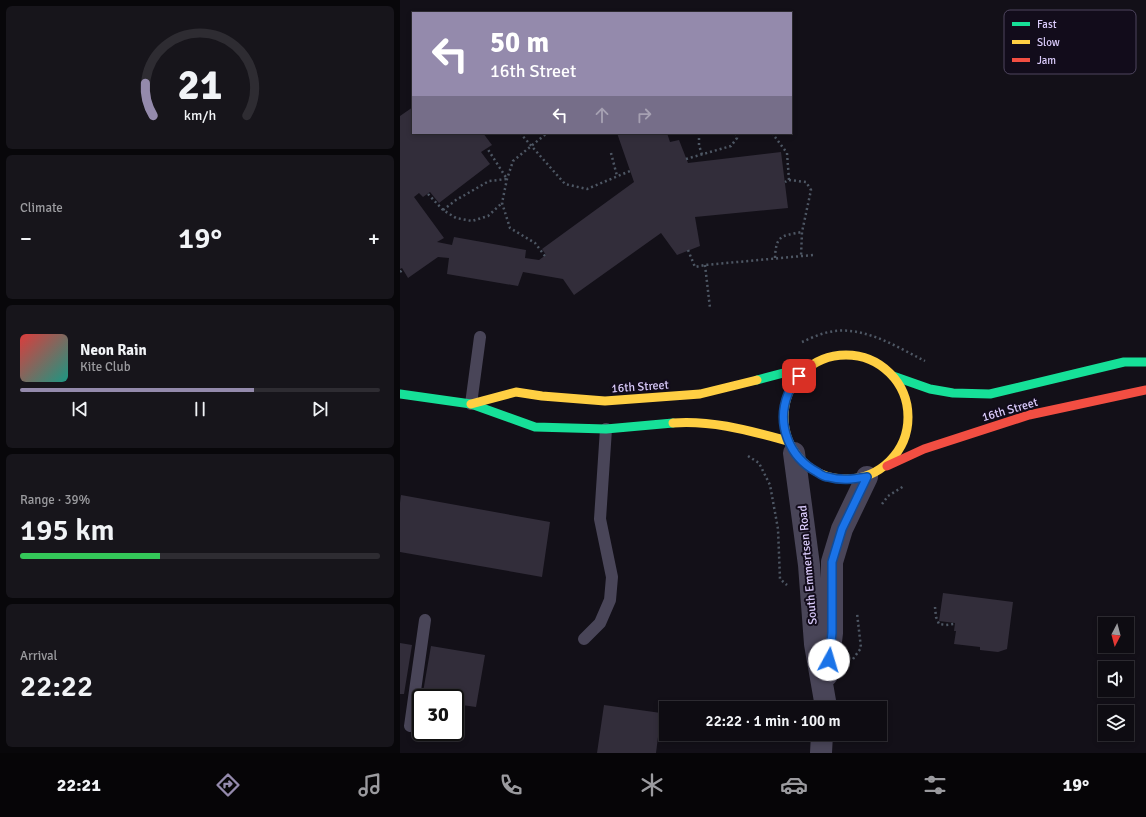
<!DOCTYPE html>
<meta charset="utf-8">
<style>
:root{--surface:#0e0c12;--page:#17151b;--text:#f1f3f6;--muted:#9b9b9f;--line:#2e2c32;--accent:#948aac}
body{margin:0;font-family:Signika,sans-serif;background:var(--page);color:var(--text);height:100vh;display:flex;flex-direction:column;font-size:15px;white-space:nowrap}
*{box-sizing:border-box;margin:0}
p{font-size:13px;color:var(--muted)}
.icon{flex:none;width:22px;height:22px;fill:none;stroke:currentColor;stroke-width:2;stroke-linecap:round;stroke-linejoin:round}
.map{position:relative;flex:1;overflow:hidden}
.panel{display:flex;flex-direction:column;gap:6px;padding:6px;background:#08070a;width:400px}
.panel>*{flex:none}
.hud{position:absolute;left:12px;top:12px;width:380px;height:122px;border-radius:0px;box-shadow:0 2px 6px #0003,0 0 0 1px var(--line);background:#948aac;color:#fff;overflow:hidden}
.needle{width:26px;rotate:186deg}
.controls{position:absolute;left:698px;top:617px;display:grid;gap:8px}
.controls a{display:grid;place-items:center;width:36px;height:36px;border-radius:0px;background:var(--surface);box-shadow:0 2px 6px #0003,0 0 0 1px var(--line);font-size:20px}
.speed{position:absolute;left:12px;top:689px;display:flex;gap:8px;font-size:20px;font-weight:700;text-align:center}
.speed>*{display:grid;place-content:center;width:52px;height:52px;border-radius:50%;background:var(--surface);box-shadow:0 2px 6px #0003,0 0 0 1px var(--line);line-height:1}
.speed .limit{border:2px solid #111;border-radius:6px;background:#fff;color:#111}
.pin{position:absolute;display:grid;place-items:center;width:34px;height:34px;color:#fff;margin:-17px;border-radius:8px;box-shadow:0 2px 6px #0006}
.me{position:absolute;width:44px;margin:-22px;rotate:6deg;stroke-linejoin:round;filter:drop-shadow(0 0 3px #0008)}
.turn{display:flex;align-items:center;gap:14px;height:84px;padding:0 12px;font-size:18px}
.turn .icon{width:52px;height:52px;stroke-width:2.5}
.turn b{display:block;font-size:28px;line-height:34px}
.lanes{display:flex;align-items:center;height:38px;padding:0 12px;background:#0003;justify-content:center;gap:20px;direction:ltr}
.lanes .off{opacity:.35}
.big{font-size:30px;font-weight:600;line-height:1.1}
.panel .card{flex:1;display:flex;flex-direction:column;justify-content:center;gap:6px;min-width:0;padding:0 14px;border-radius:6px;background:var(--page)}
.panel .dial{align-items:center;gap:0}
.dial svg{height:104px;overflow:visible;fill:none;stroke:var(--line);stroke-width:7;stroke-linecap:round;text-anchor:middle}
.dial text{fill:var(--text);stroke:none}
.song{display:flex;align-items:center;gap:12px}
.cover{width:48px;height:48px;border-radius:6px;background:linear-gradient(135deg,hsl(0 70% 55%),hsl(170 70% 35%))}
.played{height:4px;border-radius:2px;background:linear-gradient(90deg,var(--accent) 65%,var(--line) 65%)}
.keys{display:flex;justify-content:space-around;direction:ltr}
.heat{display:flex;justify-content:space-between;align-items:center;font-size:22px;direction:ltr}
.charge{height:6px;border-radius:3px;background:linear-gradient(90deg,#34c759 39%,var(--line) 0)}
.trip{position:absolute;left:259px;top:701px;width:228px;height:40px;border-radius:0px;background:var(--surface);box-shadow:0 2px 6px #0003,0 0 0 1px var(--line);font-weight:600;line-height:40px;text-align:center}
.dock{display:flex;height:64px;justify-content:space-around;align-items:center;background:#060507;color:var(--muted)}
.dock .icon{width:28px;height:28px}
.dock .active{color:var(--accent)}
.dock b{font-size:18px;color:var(--text)}
main{display:flex;flex:1;min-height:0}
.map>svg:first-child{display:block}
</style>
<main>
<section class="panel">
<div class="card dial"><svg viewBox="0 0 100 80">
<path d="M14 69A42 42 0 1 1 86 69"/>
<path d="M14 69A42 42 0 0 1 8 44" stroke="#948aac"/>
<text x="50" y="56" font-size="32" font-weight="700">21</text>
<text x="50" y="72" font-size="11">km/h</text>
</svg></div>
<div class="card"><p>Climate</p>
<div class="heat"><a>−</a><b class="big">19°</b><a>+</a></div>
</div>
<div class="card">
<div class="song"><i class="cover"></i><div><b>Neon Rain</b><p>Kite Club</p></div></div>
<div class="played"></div>
<div class="keys"><svg class="icon" aria-label="previous" viewBox="0 0 24 24"><path d="M18 5L8 12l10 7zM5 5v14"/></svg><svg class="icon" aria-label="pause" viewBox="0 0 24 24"><path d="M8 5v14M16 5v14"/></svg><svg class="icon" aria-label="next" viewBox="0 0 24 24"><path d="M6 5l10 7-10 7zM19 5v14"/></svg></div>
</div>
<div class="card"><p>Range · 39%</p><b class="big">195 km</b><div class="charge"></div></div>
<div class="card"><p>Arrival</p><b class="big">22:22</b></div>
</section>
<div class="map">
<svg width="746" height="753" viewBox="0 0 746 753">
<rect width="100%" height="100%" fill="#131018"/>
<path fill="#322d3a" d="M13 107V133H83L92 145 81 152 90 164 39 203 30 192 23 197 19 193 14 197 44 238 37 242 52 245 54 237 126 250 125 258 139 260 146 255 142 249 234 182 217 133H267L270 142 279 140 288 163 381 152 388 208 295 217 300 246 277 255 261 233 174 295 163 279 123 272 118 286 47 274 49 258 38 257 8 278 2 268 0 269V116Z
M1 495 150 522 142 577 0 552V503Z
M543 593 613 602 607 649 598 652 580 650V647L554 644 556 631H554L555 623 539 621Z
M0 643 12 645 4 694H0Z
M31 646 85 655 76 707 55 704V698H22Z
M204 705 261 713 256 753H197Z"/>
<g fill="none" stroke-linecap="round" stroke-linejoin="round">
<path stroke="#4e5764" stroke-width="2.5" stroke-dasharray="2 3" stroke-linecap="butt" d="M120 133 165 184 187 189 230 171
M299 133V145L302 155
M372 133 387 153 389 180 385 182
M211 153 217 176
M286 159 331 146 337 138 336 133
M389 180 406 182 411 190 402 232 401 256
M28 194 43 210 56 218 72 221 88 216 102 203
M43 210 56 200 89 181 107 179 87 148
M288 250 295 267 305 265 413 255
M145 256 135 243 110 228 102 203 107 179 113 161 147 133
M375 258C376 235 381 236 402 232
M305 265 310 308
M0 272 2 270
M402 342C409 339 417 335 425 333 460 323 495 346 525 361
M348 456 359 463 370 485 378 529 380 579 387 585
M482 504 488 496 504 486
M535 607 536 617 539 624 546 625 554 624
M453 659 461 648 457 613"/>
<path stroke="#494558" stroke-width="12" d="M71 404 80 337
M184 639 200 623 210 600 212 577 200 519 206 429
M10 726 25 620"/>
<path stroke="#494558" stroke-width="22" d="M394 453 409 565 415 644 425 701
M427 675 432 633V562L442 529 467 477
M421 753 422 734"/>
<path stroke="#16e098" stroke-width="9" d="M493 376 530 389 553 393 590 394 724 362H746
M357 380 410 366
M0 394 71 404 135 427 206 429 273 423"/>
<path stroke="#ffcf43" stroke-width="9" d="M384 417a62 62 0 1 1 124 0a62 62 0 1 1-124 0Z
M71 404 116 392 142 396 205 401 300 394 357 380
M273 423C313 420 350 431 388 441"/>
<path stroke="#f24e42" stroke-width="9" d="M487 466 524 449 629 415 746 390"/>
</g>
<g fill="none" stroke-linecap="round" stroke-linejoin="round">
<g stroke="#114b97" stroke-width="10">
<path id="route" d="M399 376C395 381 390 388 388 394 376 424 389 457 417 472 420 474 424 477 428 477 442 481 454 479 467 477L442 529 432 562V633L429 660"/>
</g>
<use href="#route" stroke="#1a73e8" stroke-width="7"/>
</g>
<g text-anchor="middle" dominant-baseline="central" stroke-width="4" stroke-linejoin="round" paint-order="stroke">
<g font-size="12" fill="#dacbfb" stroke="#120c1b">
<text transform="translate(240 387) rotate(-4)">16th Street</text>
<text transform="translate(610 410) rotate(-16)">16th Street</text>
<text transform="translate(408 565) rotate(-95)">South Emmertsen Road</text>
</g>
</g>
<rect x="604" y="10" width="132" height="64" rx="6" fill="#120c1b" stroke="#4e455e" stroke-width="1"/>
<rect x="612" y="22" width="18" height="4" fill="#16e098"/>
<rect x="612" y="40" width="18" height="4" fill="#ffcf43"/>
<rect x="612" y="58" width="18" height="4" fill="#f24e42"/>
<g font-size="11" fill="#dacbfb">
<text x="637" y="28">Fast</text>
<text x="637" y="46">Slow</text>
<text x="637" y="64">Jam</text>
</g>
</svg>
<div class="controls">
<a><svg class="needle" viewBox="-14 -14 28 28"><path d="M0-13l5 13h-10z" fill="#e53935"/><path d="M0 13l5-13h-10z" fill="#9b9b9f"/></svg></a>
<a><svg class="icon" aria-label="sound" viewBox="0 0 24 24"><path d="M4 9h4l5-4v14l-5-4H4zM17 9q2 3 0 6"/></svg></a>
<a><svg class="icon" aria-label="layers" viewBox="0 0 24 24"><path d="M12 4l9 5-9 5-9-5zM3 14l9 5 9-5"/></svg></a>
</div>
<div class="speed"><div class="limit">30</div></div>
<div class="pin" style="left:399px;top:376px;background:#d93025"><svg class="icon" aria-label="arrive" viewBox="0 0 24 24"><path d="M6 21V4h12l-3 4 3 4H6"/></svg></div>
<svg class="me" style="left:429px;top:660px" viewBox="-20 -20 40 40"><circle r="19" fill="#fff"/><path d="M0-13L10 11 0 6-10 11z" fill="#1a73e8"/></svg>
<div class="trip">22:22 · 1 min · 100 m</div>
<div class="hud">
<div class="turn"><svg class="icon" aria-label="left" viewBox="0 0 24 24"><path d="M17 20v-9H6M10 6l-5 5 5 5"/></svg><div><b>50 m</b>16th Street</div></div>
<div class="lanes"><svg class="icon" aria-label="left" viewBox="0 0 24 24"><path d="M17 20v-9H6M10 6l-5 5 5 5"/></svg><svg class="icon off" aria-label="ahead" viewBox="0 0 24 24"><path d="M12 20V5M6 11l6-6 6 6"/></svg><svg class="icon off" aria-label="right" viewBox="0 0 24 24"><path d="M7 20v-9h11M14 6l5 5-5 5"/></svg></div>
</div>
</div>
</main>
<nav class="dock">
<b>22:21</b>
<svg class="icon active" aria-label="directions" viewBox="0 0 24 24"><path d="M12 3l9 9-9 9-9-9zM9 14v-3h6M13 9l2 2-2 2"/></svg>
<svg class="icon" aria-label="music" viewBox="0 0 24 24"><path d="M9 18V5l10-2v13"/><circle cx="6" cy="18" r="3"/><circle cx="16" cy="16" r="3"/></svg>
<svg class="icon" aria-label="phone" viewBox="0 0 24 24"><path d="M5 4h4l2 5-3 2q2 4 5 5l2-3 5 2v4C11 20 4 13 5 4z"/></svg>
<svg class="icon" aria-label="climate" viewBox="0 0 24 24"><path d="M12 3v18M4 7l16 10M4 17L20 7"/></svg>
<svg class="icon" aria-label="car" viewBox="0 0 24 24"><path d="M5 17H2v-5l4-1 3-4h7l3 4 3 1v5h-3M9 17h6M6 11h13"/><circle cx="7" cy="17" r="2"/><circle cx="17" cy="17" r="2"/></svg>
<svg class="icon" aria-label="filters" viewBox="0 0 24 24"><path d="M4 7h16M4 17h16"/><circle cx="9" cy="7" r="2"/><circle cx="15" cy="17" r="2"/></svg>
<b>19°</b>
</nav>
